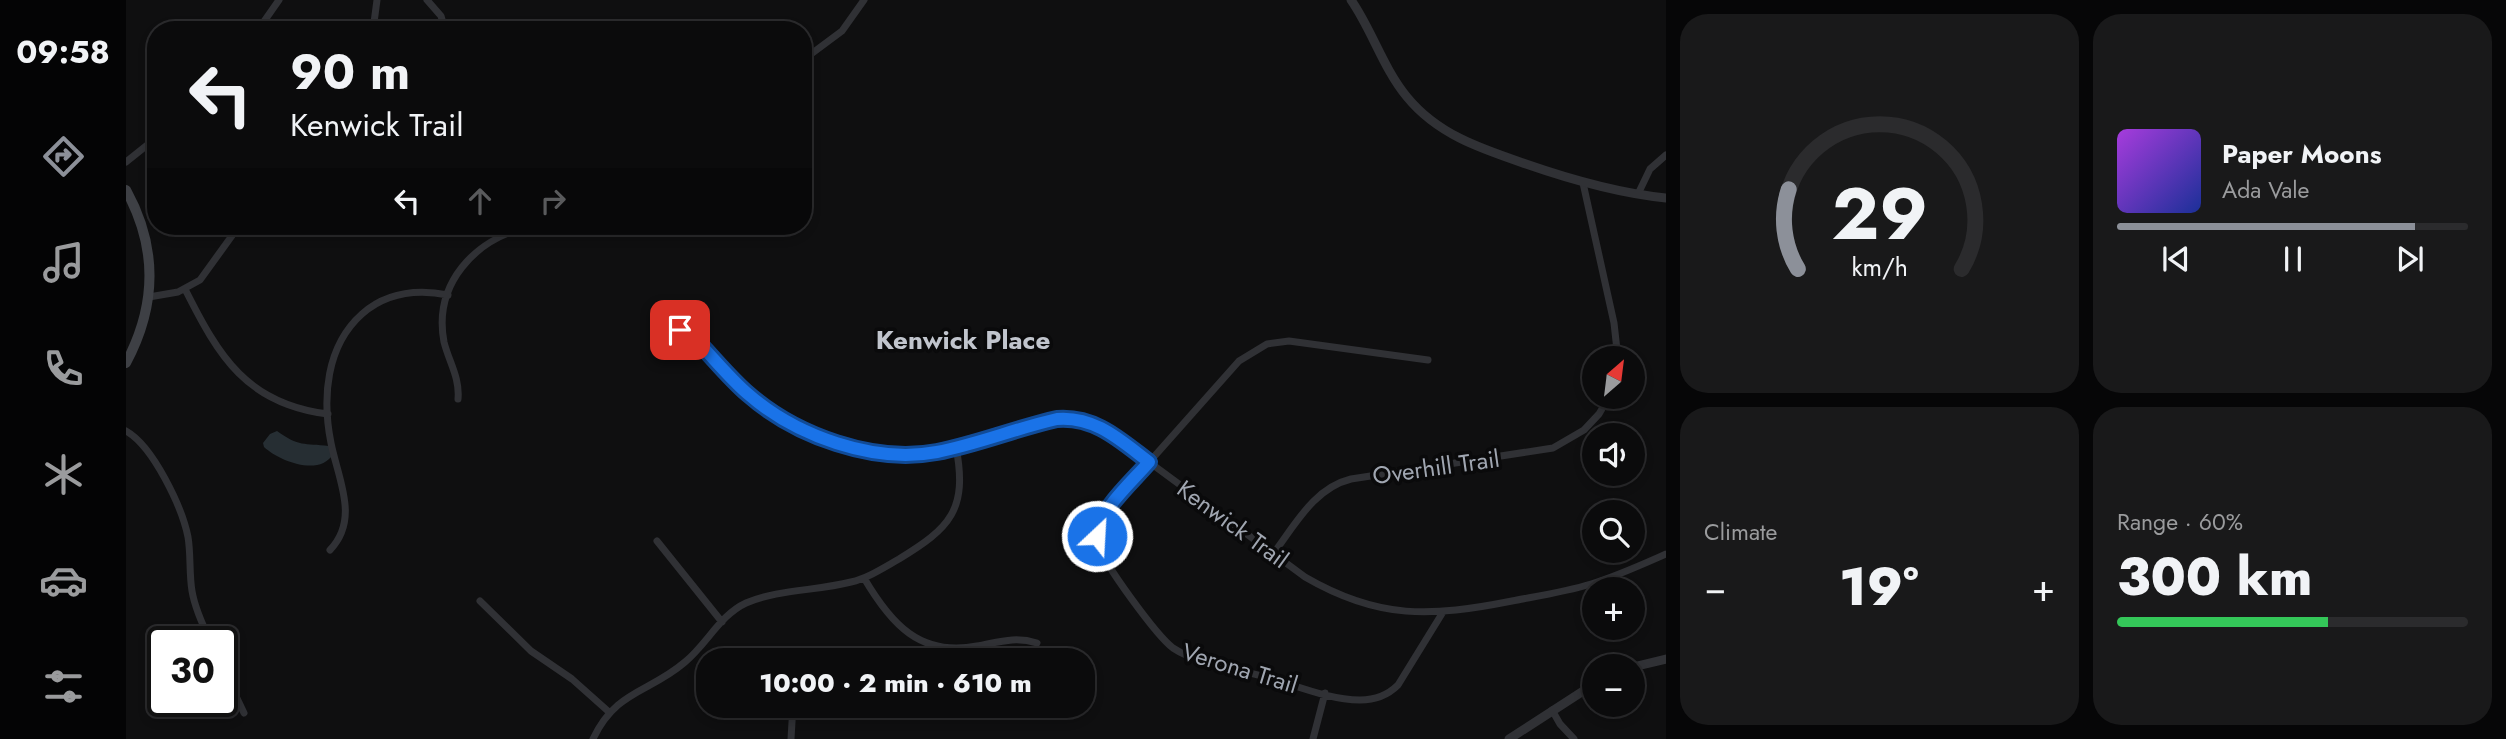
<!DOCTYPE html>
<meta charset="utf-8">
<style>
:root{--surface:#0b0b0c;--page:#19191a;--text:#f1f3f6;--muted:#9a9b9d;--line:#2b2b2d;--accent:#8c9099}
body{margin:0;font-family:Jost,sans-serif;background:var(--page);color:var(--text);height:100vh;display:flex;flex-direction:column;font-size:26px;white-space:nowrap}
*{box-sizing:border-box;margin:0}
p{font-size:23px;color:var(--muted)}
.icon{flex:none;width:38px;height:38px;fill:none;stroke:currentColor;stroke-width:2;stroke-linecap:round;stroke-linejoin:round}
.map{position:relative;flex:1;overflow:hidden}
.details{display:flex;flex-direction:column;gap:14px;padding:14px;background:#060607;width:840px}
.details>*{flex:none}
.guide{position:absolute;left:21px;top:21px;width:665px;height:214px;border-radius:28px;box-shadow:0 4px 10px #0003,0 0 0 2px var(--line);background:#0b0b0c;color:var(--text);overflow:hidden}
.needle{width:46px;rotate:28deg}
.fabs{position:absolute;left:1456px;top:346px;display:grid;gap:14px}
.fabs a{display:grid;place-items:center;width:63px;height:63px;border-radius:50%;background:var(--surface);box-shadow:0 4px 10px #0003,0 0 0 2px var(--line);font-size:35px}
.speed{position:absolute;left:21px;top:626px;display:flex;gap:14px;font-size:35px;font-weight:700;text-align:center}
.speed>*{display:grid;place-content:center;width:91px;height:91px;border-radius:50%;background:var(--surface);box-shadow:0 4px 10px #0003,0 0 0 2px var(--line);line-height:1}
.speed .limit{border:4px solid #111;border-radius:10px;background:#fff;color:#111}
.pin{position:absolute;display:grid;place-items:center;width:60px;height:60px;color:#fff;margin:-30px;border-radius:14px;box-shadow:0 4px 10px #0006}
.me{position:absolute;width:77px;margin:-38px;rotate:25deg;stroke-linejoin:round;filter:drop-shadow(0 0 5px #0008)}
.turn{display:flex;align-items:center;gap:24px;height:147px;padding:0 28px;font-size:32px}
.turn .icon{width:91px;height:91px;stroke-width:2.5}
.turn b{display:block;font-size:49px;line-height:60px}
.lanes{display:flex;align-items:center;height:66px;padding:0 28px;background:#0003;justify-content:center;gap:35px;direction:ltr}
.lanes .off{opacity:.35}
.big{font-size:52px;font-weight:800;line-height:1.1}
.details .tile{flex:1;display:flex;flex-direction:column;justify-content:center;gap:10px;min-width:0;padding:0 24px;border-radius:28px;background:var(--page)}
.details .dial{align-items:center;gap:0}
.dial svg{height:182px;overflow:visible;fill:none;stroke:var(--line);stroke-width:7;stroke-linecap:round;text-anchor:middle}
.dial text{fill:var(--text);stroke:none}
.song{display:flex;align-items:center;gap:21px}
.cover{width:84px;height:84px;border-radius:10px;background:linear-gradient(135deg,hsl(280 70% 55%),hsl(230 70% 35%))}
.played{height:7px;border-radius:4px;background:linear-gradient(90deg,var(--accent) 85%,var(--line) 85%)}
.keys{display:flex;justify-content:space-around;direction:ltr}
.heat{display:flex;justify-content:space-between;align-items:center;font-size:38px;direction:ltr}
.charge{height:10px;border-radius:5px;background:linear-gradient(90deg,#34c759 60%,var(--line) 0)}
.details .tiles{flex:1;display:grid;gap:14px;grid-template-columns:repeat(2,1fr)}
.trip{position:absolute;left:570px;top:648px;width:399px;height:70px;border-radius:28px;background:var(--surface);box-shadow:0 4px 10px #0003,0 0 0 2px var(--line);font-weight:800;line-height:70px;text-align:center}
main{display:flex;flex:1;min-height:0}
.menu{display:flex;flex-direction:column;width:126px;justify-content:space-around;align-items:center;background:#040405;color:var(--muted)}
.menu .icon{width:49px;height:49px}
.menu .on{color:var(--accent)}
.menu b{font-size:32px;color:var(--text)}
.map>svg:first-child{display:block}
</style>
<main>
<nav class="menu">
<b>09:58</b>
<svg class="icon on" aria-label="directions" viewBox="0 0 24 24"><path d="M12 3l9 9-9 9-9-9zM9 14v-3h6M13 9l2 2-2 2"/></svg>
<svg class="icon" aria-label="music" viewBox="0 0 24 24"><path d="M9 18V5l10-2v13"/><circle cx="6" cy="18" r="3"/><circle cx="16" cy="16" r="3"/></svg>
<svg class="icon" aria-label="phone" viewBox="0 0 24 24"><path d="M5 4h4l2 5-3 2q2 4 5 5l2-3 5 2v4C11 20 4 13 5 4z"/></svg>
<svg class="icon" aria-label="climate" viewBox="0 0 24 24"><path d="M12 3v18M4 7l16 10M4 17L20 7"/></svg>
<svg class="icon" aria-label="car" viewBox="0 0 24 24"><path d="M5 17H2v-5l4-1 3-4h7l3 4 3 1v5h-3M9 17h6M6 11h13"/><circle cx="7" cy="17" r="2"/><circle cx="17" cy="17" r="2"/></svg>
<svg class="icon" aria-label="filters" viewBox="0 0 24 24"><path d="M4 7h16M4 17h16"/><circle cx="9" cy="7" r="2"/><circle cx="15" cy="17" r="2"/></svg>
</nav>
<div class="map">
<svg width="1540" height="739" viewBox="0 0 1540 739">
<rect width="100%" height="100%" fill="#0f0f10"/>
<path fill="#262e33" d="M151 431C173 447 178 443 203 446L207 454C194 477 153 461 138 447L137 443 144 434Z"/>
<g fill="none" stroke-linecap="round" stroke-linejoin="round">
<path stroke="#303135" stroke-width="7" d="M301 0 315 16 319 30
M132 30 153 0
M247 30 251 0
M677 60 716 31 738 0
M0 162 30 138
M1457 183 1488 323 1492 359
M1512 194 1524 169 1540 155
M59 289C93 357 121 404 202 414
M23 297 52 292 74 280 113 226
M553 330 562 333 606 379 635 405 667 424 711 443 738 452 774 455 810 452 931 419 960 421 981 431 1179 577C1253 620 1305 617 1386 601 1412 596 1439 592 1465 584 1491 576 1515 565 1540 554
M1302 360 1163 341 1141 344 1113 361 978 513C973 522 969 533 972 544 977 563 1031 636 1047 648 1071 664 1112 669 1140 677 1169 685 1203 700 1234 700 1249 700 1261 696 1272 685L1317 612
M1501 397 1505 399
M332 399C334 378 323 362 318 342 307 284 349 239 402 227
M0 431C27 446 56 507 62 537 65 555 63 573 66 591 69 609 77 626 85 642
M531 541 596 622
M204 550C234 519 212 479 205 443 196 398 200 346 236 314 260 293 291 289 322 295
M1147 554C1169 525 1188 488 1225 479L1427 448 1458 430 1473 414 1483 397
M738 578C765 624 794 657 851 646 873 642 889 636 911 643
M354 601 405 651 446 679 483 712
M96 667 118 713
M1426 710 1434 724 1448 739
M467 739C490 690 523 693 559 662 581 644 594 615 620 603 652 589 691 591 725 582 742 578 757 568 773 559 824 528 842 510 830 447
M665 739 667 705
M1187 739 1199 693"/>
<path stroke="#303135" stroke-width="9" d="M1225 0C1246 30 1257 68 1281 97 1312 135 1356 149 1400 164 1446 180 1491 193 1540 198
M1507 667 1540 659
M1383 739 1468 684"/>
<path stroke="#3e4045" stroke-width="10" d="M0 190C32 248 31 305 0 363"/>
</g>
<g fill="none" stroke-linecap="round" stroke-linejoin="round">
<g stroke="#114b97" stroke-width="18">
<path id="route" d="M554 330 562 332C583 352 600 375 622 394 670 436 748 464 811 452 852 444 891 428 931 419 969 416 994 440 1023 462 1007 481 972 511 971 536"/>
</g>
<use href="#route" stroke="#1a73e8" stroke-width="12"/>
</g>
<g text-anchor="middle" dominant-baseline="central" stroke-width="7" stroke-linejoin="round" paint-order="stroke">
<g font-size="24" fill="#a0a6b1" stroke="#0a0a0b">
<text transform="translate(1310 467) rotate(-8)">Overhill Trail</text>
<text transform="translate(1107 524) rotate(36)">Kenwick Trail</text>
<text transform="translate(1114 668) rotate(17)">Verona Trail</text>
</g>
<g font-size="26" font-weight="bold" fill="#c1c5cd" stroke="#0a0a0b">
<text x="837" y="340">Kenwick Place</text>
</g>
</g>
</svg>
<div class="fabs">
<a><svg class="needle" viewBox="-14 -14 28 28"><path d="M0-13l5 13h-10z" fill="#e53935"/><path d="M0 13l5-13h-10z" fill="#9a9b9d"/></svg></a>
<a><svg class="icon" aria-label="sound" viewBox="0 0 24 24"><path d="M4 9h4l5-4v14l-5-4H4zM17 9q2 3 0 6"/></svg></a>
<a><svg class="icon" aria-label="search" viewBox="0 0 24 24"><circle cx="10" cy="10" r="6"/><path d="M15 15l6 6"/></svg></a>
<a>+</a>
<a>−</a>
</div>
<div class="speed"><div class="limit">30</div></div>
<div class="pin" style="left:554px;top:330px;background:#d93025"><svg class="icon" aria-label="arrive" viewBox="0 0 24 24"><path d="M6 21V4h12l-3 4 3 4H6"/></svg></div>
<svg class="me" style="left:971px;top:536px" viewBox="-20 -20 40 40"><circle r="17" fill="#1a73e8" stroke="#fff" stroke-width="3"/><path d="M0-11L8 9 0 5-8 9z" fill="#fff"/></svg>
<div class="trip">10:00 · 2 min · 610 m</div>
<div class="guide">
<div class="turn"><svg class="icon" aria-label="left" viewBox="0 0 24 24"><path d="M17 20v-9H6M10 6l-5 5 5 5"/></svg><div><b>90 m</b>Kenwick Trail</div></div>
<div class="lanes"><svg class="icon" aria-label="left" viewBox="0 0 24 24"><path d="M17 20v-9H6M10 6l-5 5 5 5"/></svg><svg class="icon off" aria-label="ahead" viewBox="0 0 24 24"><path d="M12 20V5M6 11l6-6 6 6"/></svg><svg class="icon off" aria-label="right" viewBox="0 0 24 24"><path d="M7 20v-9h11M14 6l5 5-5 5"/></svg></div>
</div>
</div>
<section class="details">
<div class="tiles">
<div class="tile dial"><svg viewBox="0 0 100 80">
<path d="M14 69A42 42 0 1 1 86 69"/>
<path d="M14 69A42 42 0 0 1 10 34" stroke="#8c9099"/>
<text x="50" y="56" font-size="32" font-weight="700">29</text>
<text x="50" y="72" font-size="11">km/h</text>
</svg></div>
<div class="tile">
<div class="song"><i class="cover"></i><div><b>Paper Moons</b><p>Ada Vale</p></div></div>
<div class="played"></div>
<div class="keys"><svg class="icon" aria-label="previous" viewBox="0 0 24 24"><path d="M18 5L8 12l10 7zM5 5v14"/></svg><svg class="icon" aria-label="pause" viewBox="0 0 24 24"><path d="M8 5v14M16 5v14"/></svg><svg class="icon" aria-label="next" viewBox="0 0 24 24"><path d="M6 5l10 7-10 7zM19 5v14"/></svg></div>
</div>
<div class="tile"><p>Climate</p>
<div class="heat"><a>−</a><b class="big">19°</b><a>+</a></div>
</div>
<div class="tile"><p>Range · 60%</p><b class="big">300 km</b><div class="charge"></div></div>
</div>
</section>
</main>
